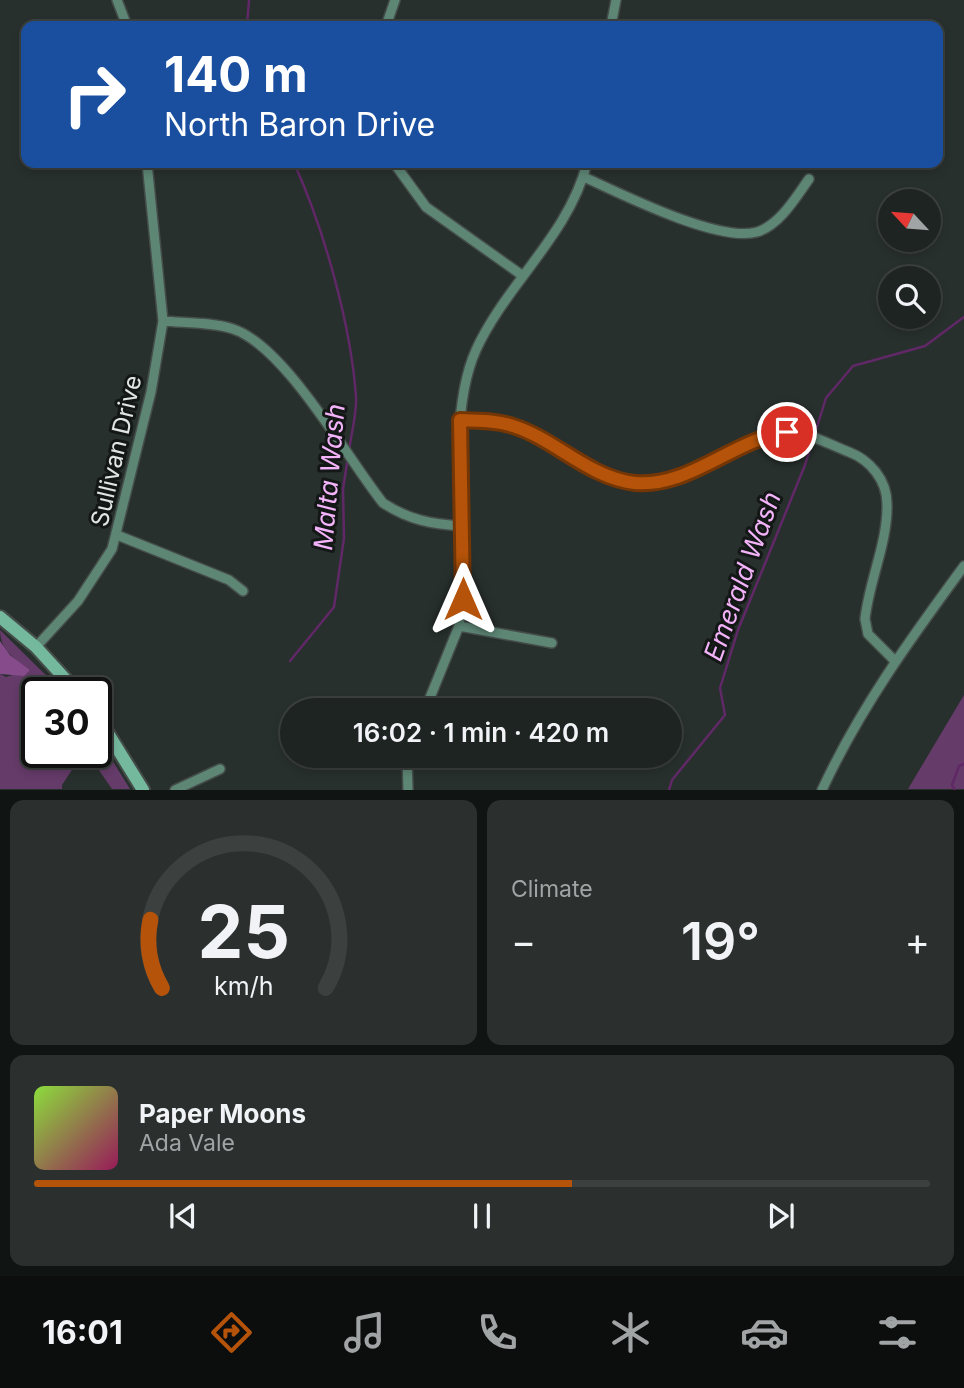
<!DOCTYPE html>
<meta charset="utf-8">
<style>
:root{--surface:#1e2422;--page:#2b302f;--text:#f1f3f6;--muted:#a1a4a5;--line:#3c4140;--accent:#b45309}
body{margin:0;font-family:Inter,sans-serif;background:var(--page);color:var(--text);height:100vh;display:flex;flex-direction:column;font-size:26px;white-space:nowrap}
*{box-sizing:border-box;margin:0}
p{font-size:23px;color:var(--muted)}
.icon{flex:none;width:38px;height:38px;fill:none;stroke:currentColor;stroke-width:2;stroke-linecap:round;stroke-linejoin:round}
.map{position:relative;height:790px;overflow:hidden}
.drawer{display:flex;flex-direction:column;gap:10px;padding:10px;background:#101413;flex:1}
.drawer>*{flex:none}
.banner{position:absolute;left:21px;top:21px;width:922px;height:147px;border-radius:14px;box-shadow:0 4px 10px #0003,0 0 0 2px var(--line);background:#1a4fa0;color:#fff;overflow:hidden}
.needle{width:46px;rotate:296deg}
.tools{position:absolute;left:878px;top:189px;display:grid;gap:14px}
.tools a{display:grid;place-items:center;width:63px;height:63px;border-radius:50%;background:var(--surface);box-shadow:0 4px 10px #0003,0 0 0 2px var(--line);font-size:35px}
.speed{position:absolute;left:21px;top:677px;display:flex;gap:14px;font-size:35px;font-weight:700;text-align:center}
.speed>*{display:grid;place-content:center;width:91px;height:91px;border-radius:50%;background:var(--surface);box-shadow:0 4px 10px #0003,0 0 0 2px var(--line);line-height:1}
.speed .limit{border:4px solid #111;border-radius:10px;background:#fff;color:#111}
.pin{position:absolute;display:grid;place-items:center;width:60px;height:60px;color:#fff;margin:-30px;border:4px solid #fff;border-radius:50%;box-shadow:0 2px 7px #0007}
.me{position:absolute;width:77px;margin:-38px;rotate:0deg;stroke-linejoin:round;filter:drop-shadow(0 0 5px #0008)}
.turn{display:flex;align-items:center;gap:24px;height:147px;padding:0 28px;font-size:32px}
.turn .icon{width:91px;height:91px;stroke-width:2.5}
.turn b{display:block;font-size:49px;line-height:60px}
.big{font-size:52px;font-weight:600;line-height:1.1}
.drawer .tile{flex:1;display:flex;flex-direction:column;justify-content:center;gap:10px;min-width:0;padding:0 24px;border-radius:14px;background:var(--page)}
.drawer .dial{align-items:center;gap:0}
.dial svg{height:182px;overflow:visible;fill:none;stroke:var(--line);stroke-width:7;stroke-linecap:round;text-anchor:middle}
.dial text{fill:var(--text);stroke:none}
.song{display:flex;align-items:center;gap:21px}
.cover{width:84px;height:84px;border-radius:10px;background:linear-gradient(135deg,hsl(90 70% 55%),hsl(330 70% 35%))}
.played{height:7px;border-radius:4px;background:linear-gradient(90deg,var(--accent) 60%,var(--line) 60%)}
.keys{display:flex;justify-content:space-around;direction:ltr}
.heat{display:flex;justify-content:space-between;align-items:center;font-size:38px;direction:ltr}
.drawer .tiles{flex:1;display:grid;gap:10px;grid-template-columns:1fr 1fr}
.tile:last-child{grid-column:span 2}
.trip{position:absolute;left:280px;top:698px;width:402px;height:70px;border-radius:35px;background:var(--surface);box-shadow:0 4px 10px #0003,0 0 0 2px var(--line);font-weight:600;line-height:70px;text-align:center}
.tab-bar{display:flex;height:112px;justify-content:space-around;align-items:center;background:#0c0e0e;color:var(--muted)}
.tab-bar .icon{width:49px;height:49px}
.tab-bar .selected{color:var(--accent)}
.tab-bar b{font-size:32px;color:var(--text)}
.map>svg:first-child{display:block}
</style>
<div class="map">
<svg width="964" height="790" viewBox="0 0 964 790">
<rect width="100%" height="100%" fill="#28302d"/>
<path fill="#653b69" d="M0 630 64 693H37V752L83 753 62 785V789H0V674L6 677 30 670C15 659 0 650 0 630Z
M964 695V789H908Z
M96 734 130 789H112L87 753 96 752Z"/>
<path fill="#854b8b" d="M0 641 10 655 30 670 24 676 0 674Z"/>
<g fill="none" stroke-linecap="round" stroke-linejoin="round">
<path stroke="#602866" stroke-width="2.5" d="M247 26 249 0
M294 163C324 229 351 325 356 397 357 414 351 434 349 451
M290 661 334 607 344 538 343 489 348 457
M669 790 672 780 725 715 720 688 738 630 805 465 826 398 853 366 925 346 964 317
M955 790 952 785 959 766 964 764"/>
<g stroke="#454d4a" stroke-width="12">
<path id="minor" d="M117 0 127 26
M386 26 395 0
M611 26 616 0
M394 163 426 207 523 276
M584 177C621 194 719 243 757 232 780 225 796 197 809 179
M163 321C185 323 212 322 233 329 285 346 347 458 383 503 409 520 431 524 462 526
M459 420C477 421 495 421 512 426 555 438 591 482 638 483 692 483 752 424 799 433 815 436 833 446 849 452 870 460 887 480 887 504 888 542 869 581 865 619L868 634 894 660
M117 535 229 580 243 591
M459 626 552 643
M36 647 78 601 112 549 151 392 163 321 147 163
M425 710 459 626 463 599C462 527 447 414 476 350 506 284 569 235 587 163
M407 756 408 790
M175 790 220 769
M822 790C860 708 911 638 964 566"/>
</g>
<g stroke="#454d4a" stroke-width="16">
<path id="secondary" d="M0 617 36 647 78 693
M96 714 143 790"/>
</g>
<use href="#minor" stroke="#5d8675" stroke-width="9"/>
<use href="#secondary" stroke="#74b89d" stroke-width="12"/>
</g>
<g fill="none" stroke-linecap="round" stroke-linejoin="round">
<g stroke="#753606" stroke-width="18">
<path id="route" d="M463 599 460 420C477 421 496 420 513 426 555 439 589 478 635 483 689 488 734 439 787 432"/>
</g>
<use href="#route" stroke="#b45309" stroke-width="12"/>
</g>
<g text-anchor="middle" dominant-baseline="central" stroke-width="6" stroke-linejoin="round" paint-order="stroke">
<g font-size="24" fill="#e0e6e3" stroke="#131716">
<text transform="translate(116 451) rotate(-77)">Sullivan Drive</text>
</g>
<g font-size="26" font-style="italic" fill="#f3b3f9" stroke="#131716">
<text transform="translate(329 477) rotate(-85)">Malta Wash</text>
<text transform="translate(742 576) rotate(-70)">Emerald Wash</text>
</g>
</g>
</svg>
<div class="tools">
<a><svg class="needle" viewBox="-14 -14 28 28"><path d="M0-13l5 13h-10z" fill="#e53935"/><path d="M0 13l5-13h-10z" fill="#a1a4a5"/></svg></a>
<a><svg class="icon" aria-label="search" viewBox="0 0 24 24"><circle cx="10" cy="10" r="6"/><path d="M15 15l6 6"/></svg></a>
</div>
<div class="speed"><div class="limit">30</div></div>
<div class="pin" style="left:787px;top:432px;background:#d93025"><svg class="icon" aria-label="arrive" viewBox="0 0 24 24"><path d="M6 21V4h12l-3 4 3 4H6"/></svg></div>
<svg class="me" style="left:463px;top:599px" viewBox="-20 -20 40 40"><path d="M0-17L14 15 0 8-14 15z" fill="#b45309" stroke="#fff" stroke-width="4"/></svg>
<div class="trip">16:02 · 1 min · 420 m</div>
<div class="banner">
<div class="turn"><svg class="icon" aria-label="right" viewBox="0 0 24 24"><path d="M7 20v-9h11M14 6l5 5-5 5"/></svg><div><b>140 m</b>North Baron Drive</div></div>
</div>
</div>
<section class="drawer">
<div class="tiles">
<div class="tile dial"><svg viewBox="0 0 100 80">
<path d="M14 69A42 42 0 1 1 86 69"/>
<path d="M14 69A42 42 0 0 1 9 39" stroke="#b45309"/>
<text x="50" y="56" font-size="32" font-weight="700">25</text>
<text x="50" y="72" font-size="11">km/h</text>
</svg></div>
<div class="tile"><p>Climate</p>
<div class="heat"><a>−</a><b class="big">19°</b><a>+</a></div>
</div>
<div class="tile">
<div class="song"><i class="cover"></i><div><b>Paper Moons</b><p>Ada Vale</p></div></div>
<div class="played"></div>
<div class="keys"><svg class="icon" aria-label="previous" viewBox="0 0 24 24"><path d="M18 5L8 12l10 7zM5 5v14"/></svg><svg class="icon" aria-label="pause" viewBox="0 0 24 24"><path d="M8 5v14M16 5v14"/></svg><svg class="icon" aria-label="next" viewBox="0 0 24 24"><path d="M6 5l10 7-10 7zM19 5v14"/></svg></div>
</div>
</div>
</section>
<nav class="tab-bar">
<b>16:01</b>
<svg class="icon selected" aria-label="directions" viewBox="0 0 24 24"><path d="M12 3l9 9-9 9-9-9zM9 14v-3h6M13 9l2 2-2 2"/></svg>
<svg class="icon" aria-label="music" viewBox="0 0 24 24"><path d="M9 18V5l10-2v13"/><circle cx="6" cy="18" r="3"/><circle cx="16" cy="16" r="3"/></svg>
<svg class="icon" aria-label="phone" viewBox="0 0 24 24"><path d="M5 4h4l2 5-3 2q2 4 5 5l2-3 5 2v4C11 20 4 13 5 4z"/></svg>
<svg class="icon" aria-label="climate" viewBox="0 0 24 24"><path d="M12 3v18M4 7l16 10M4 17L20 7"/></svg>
<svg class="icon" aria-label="car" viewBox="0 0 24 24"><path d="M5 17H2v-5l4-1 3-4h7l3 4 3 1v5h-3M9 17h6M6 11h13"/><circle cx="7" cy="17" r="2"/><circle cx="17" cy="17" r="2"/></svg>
<svg class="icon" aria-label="filters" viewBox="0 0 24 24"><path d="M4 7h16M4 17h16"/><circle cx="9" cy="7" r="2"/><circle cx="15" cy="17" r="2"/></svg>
</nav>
